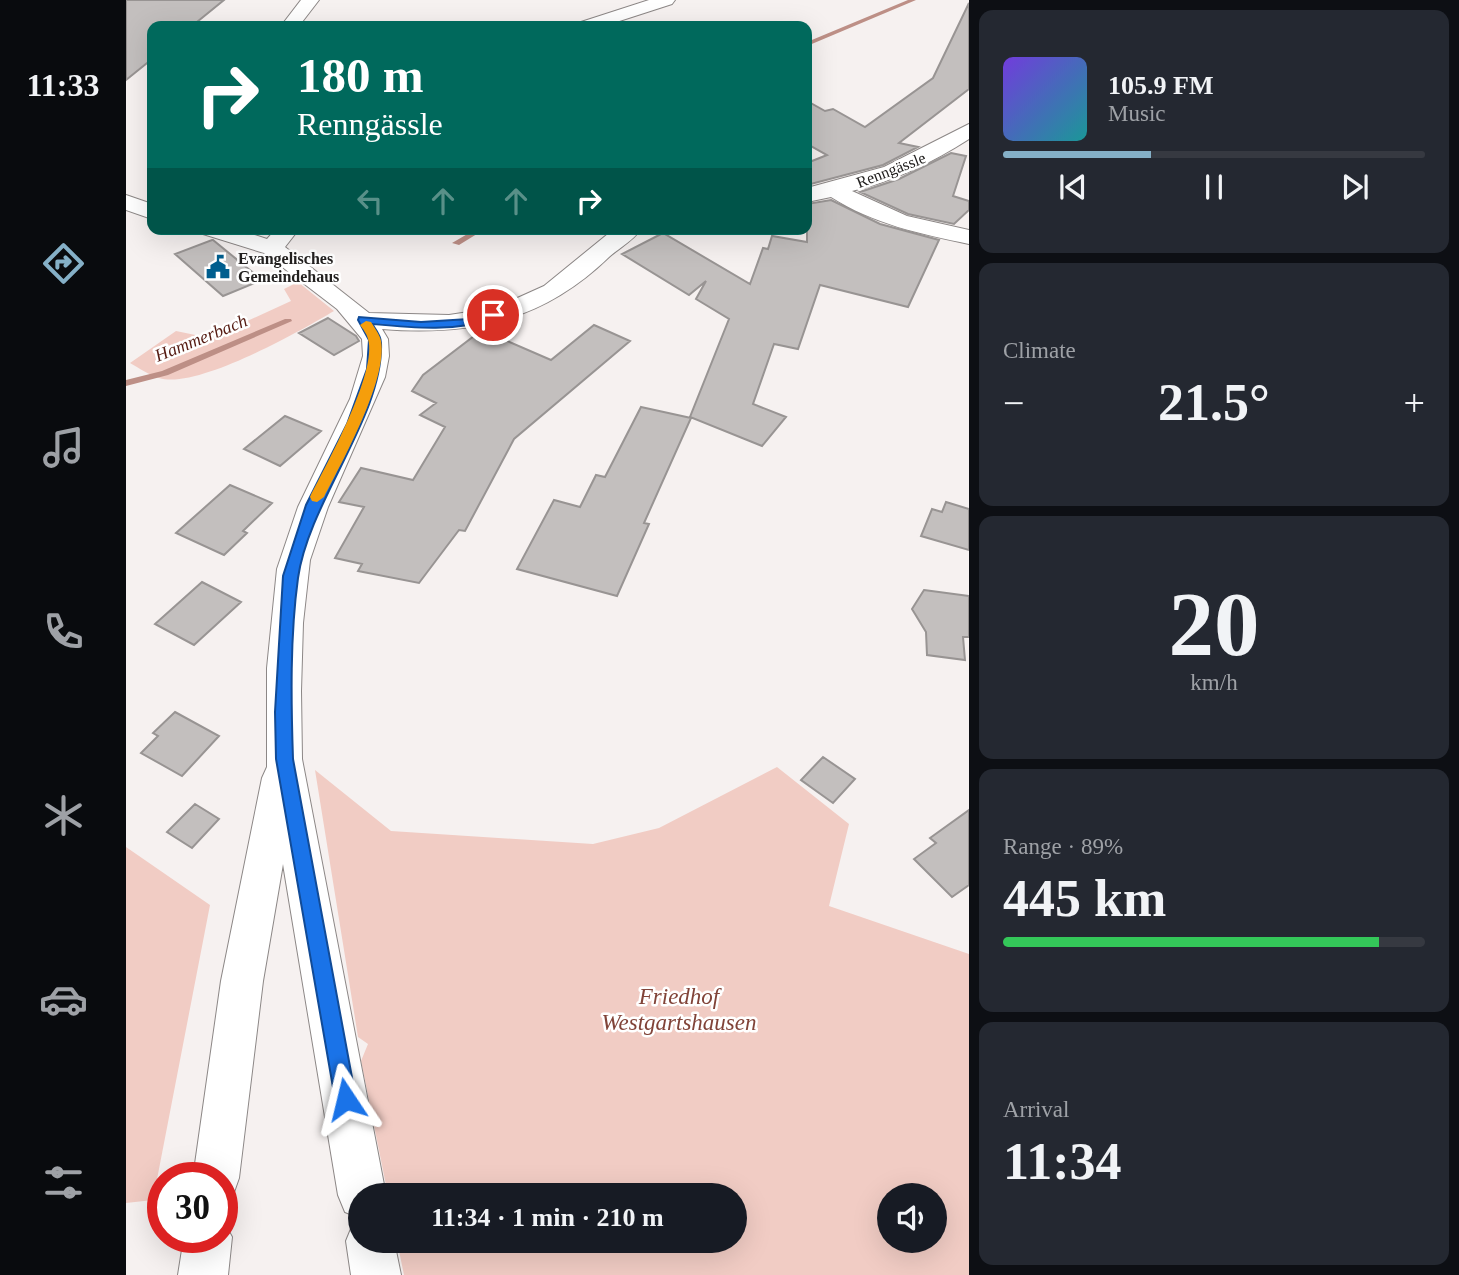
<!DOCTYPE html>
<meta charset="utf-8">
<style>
:root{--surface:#171b24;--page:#242831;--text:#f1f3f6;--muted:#9ea1a6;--line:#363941;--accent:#85b0c7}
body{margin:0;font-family:Georgia,serif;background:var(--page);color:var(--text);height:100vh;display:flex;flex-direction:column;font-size:26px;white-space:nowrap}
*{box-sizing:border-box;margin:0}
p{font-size:23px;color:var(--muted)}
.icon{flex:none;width:38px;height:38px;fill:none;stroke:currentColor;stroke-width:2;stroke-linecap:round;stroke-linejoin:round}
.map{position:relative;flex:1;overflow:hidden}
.sheet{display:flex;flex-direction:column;gap:10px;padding:10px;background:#0d0f14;width:490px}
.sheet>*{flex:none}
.top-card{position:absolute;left:21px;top:21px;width:665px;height:214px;border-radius:14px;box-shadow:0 7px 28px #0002;background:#00695c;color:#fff;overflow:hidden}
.fabs{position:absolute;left:751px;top:1183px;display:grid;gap:14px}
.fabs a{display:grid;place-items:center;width:70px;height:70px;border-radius:50%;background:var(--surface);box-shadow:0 7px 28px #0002;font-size:35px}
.speed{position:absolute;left:21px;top:1162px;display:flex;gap:14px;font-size:35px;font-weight:700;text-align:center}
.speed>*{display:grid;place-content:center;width:91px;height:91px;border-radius:50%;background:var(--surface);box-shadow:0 7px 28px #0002;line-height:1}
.speed .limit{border:10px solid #d22;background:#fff;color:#111}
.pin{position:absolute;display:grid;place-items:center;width:60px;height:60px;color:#fff;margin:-30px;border:4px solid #fff;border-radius:50%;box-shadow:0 2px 7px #0007}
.me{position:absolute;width:77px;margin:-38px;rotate:350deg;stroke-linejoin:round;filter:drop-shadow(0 0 5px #0008)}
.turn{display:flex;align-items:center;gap:24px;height:147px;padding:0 35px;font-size:32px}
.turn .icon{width:91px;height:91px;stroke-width:2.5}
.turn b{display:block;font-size:49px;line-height:60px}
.lanes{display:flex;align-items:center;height:66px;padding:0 35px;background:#0003;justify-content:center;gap:35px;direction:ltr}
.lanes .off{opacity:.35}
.big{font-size:52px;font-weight:700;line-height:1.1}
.sheet .widget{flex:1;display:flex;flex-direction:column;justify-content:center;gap:10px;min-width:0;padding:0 24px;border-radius:14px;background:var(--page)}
.sheet .dial{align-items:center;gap:0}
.dial b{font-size:91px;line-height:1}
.song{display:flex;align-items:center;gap:21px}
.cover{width:84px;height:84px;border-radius:10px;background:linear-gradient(135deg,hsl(260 70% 55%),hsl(180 70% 35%))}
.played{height:7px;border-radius:4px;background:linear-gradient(90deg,var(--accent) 35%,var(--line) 35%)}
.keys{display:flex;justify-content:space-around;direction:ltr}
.heat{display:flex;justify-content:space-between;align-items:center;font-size:38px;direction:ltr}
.charge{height:10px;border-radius:5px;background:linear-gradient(90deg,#34c759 89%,var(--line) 0)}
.trip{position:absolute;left:222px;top:1183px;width:399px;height:70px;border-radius:35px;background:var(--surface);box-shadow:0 7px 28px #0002;font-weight:700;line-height:70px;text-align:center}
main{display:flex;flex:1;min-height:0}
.dock{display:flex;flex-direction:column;width:126px;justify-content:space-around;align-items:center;background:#090b0e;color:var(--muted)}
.dock .icon{width:49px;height:49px}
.dock .on{color:var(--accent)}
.dock b{font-size:32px;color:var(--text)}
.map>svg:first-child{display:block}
</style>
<main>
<nav class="dock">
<b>11:33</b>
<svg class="icon on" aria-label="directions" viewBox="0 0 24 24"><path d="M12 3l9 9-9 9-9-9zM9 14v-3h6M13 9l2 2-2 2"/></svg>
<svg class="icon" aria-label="music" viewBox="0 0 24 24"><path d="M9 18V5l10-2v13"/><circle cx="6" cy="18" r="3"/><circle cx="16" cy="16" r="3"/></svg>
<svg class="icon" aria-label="phone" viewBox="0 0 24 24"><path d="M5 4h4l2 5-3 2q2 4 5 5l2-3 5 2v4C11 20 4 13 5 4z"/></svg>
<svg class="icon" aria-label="climate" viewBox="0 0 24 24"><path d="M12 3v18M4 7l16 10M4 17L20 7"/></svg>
<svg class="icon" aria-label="car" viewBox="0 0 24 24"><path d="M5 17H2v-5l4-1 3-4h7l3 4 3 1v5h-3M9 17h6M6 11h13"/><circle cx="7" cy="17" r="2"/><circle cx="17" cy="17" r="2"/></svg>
<svg class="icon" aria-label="filters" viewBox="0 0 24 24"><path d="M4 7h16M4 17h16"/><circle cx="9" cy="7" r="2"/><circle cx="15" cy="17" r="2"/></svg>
</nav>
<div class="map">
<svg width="843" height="1275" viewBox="0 0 843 1275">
<rect width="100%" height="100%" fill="#f6f1f0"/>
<path fill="#f1ccc4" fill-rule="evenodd" d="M172 282 208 311C174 331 71 390 33 378 23 375 13 368 4 363L50 331 84 338 165 301 158 289Z
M651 767 723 824 703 906 843 954V1275H278L271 1241H609V1195H262L235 1061 242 1044 232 1037 189 770 265 831 467 844 533 828ZM808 1195V1241H763V1195Z
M0 847 84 905 27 1200 0 1203Z"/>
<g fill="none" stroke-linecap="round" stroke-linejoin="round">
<path fill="#bd8f86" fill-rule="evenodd" d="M782 0H790L681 46V42Z
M350 229H359L333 245 326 243Z
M159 319H165L166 321 42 375 0 386V380L36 371Z"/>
</g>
<path fill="#c3bfbe" stroke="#989493" stroke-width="2" d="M0 0H98L66 26H26V59L0 80Z
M843 3V89L773 143 792 147 757 165 681 185V163L701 155 681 144V101L699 111 707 109 739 127 807 78Z
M825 153 840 156 827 196 843 201V210L828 224 782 214 734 192 773 179Z
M705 200 754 224 813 240 782 307 694 285 672 349 648 344 627 404 660 417 636 446 564 417 603 319 570 299 580 281 563 295 496 254 537 233 624 284 637 248 642 249 646 236 681 242V204Z
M86 240H87L136 280 97 296 49 254Z
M202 318 230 336 233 341 208 355 173 333Z
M468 325 504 341 388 439 339 531 333 530 293 583 232 571 236 564 209 558 238 507 213 502 235 468 287 480 319 427 294 415 310 403 286 391 297 375 356 330 425 360Z
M515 407 565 418 518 523 523 524 491 596 391 569 428 500 454 507 470 475 479 477Z
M159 416 195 431 154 466 118 449Z
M104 485 146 503 117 531 121 533 98 555 50 533Z
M820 502 843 509V550L795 536 806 509 816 512Z
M76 582 115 602 68 645 29 624Z
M798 590 843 596V637H837L839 660 801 655 800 632 786 609Z
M49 712 93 736 56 776 15 753 32 736 27 733Z
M697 757 729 779 707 803 675 780Z
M69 804 93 819 66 848 41 832Z
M843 810V885L826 897 788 859 810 843 804 838Z"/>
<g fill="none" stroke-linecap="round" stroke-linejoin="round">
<g stroke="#8c8786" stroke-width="2">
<path id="street" d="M175 0H193L173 26H155Z
M523 0H549L546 4 478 26H452L455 22Z
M843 124V139C807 162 768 181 726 191L781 216 843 230V244C795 234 747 224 705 197L681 202V188L758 167Z
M0 195 26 204V219L0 210Z
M74 229H110L141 239 150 229H173L159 247 243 313 323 315 369 308 418 286 488 229H515C508 240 493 248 483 257 417 321 346 336 256 329L262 339 263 356 259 377 202 507 184 560 177 623 175 691 176 759 260 1195H234V1218L219 1212 212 1195 157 864 137 981 113 1178 107 1195 96 1199V1178H67L95 981 136 778 141 767V668L151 569 172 507 224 399 237 356 236 339 211 309 138 253 77 234Z
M96 1219 106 1237 102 1275H52L58 1237H96Z
M234 1221V1241H268L275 1275H225L220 1241 227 1224Z"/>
</g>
<use href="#street" fill="#fff" fill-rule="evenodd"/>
</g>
<path fill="#1a73e8" stroke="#114b97" stroke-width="2" d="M367 312 371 313V318C330 332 289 328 246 324 250 330 255 336 255 343 258 415 183 501 172 578 164 636 165 700 167 759L230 1099 227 1106 220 1110 212 1106 209 1099 150 759 149 712 157 576 180 505 221 424 241 369 243 340 232 320 233 317 295 322 343 319Z"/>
<path fill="#f59e0b" d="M240 321 245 322C248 327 254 335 255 341 262 379 216 462 198 497L191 502 186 501 184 497C200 465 252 372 242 339 241 334 237 329 234 325Z"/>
<defs>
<g id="civic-bare" transform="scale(1.89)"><path d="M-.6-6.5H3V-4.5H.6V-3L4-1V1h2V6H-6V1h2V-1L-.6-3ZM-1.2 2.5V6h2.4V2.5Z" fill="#005e8e" stroke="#fff" stroke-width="2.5" paint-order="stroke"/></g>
</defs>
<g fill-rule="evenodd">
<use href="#civic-bare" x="92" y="267"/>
</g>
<g text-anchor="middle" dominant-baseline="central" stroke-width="5" stroke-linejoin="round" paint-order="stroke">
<g font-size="16" fill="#232120" stroke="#fff">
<text transform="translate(765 170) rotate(-21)">Renngässle</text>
</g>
<g font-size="16" font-weight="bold" fill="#232120" stroke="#fff" text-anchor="start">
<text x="112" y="258">Evangelisches<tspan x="112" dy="18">Gemeindehaus</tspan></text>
</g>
<g font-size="18" font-style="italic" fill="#551b12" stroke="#fff">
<text transform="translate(75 338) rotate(-22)">Hammerbach</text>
</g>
<g font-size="23" font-style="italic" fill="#814338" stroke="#fff">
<text x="553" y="996">Friedhof<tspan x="553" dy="26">Westgartshausen</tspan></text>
</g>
</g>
</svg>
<div class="fabs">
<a><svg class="icon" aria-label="sound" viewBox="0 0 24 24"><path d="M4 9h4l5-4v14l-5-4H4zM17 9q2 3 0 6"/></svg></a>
</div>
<div class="speed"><div class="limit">30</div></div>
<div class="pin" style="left:367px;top:315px;background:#d93025"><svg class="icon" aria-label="arrive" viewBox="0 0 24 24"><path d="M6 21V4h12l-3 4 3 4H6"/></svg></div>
<svg class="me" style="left:220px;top:1099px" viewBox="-20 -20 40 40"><path d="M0-17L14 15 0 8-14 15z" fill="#1a73e8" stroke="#fff" stroke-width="4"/></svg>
<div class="trip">11:34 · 1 min · 210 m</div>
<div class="top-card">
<div class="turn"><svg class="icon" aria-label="right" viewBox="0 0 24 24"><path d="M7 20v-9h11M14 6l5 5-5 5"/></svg><div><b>180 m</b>Renngässle</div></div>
<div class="lanes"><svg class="icon off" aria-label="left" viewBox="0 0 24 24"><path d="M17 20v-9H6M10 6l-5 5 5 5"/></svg><svg class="icon off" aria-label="ahead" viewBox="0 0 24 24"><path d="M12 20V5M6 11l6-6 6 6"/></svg><svg class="icon off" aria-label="ahead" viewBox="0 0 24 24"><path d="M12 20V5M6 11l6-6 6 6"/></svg><svg class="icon" aria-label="right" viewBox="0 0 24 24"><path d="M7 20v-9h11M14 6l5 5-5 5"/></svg></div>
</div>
</div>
<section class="sheet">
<div class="widget">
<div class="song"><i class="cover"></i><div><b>105.9 FM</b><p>Music</p></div></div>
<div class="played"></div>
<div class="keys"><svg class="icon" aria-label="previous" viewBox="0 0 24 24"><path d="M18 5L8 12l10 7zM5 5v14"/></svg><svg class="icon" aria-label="pause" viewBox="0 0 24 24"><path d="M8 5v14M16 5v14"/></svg><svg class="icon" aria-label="next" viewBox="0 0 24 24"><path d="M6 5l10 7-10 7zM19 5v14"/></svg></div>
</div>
<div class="widget"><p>Climate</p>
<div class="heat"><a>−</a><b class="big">21.5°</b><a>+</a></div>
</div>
<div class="widget dial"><b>20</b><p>km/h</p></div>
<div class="widget"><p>Range · 89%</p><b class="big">445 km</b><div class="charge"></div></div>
<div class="widget"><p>Arrival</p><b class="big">11:34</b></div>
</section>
</main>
